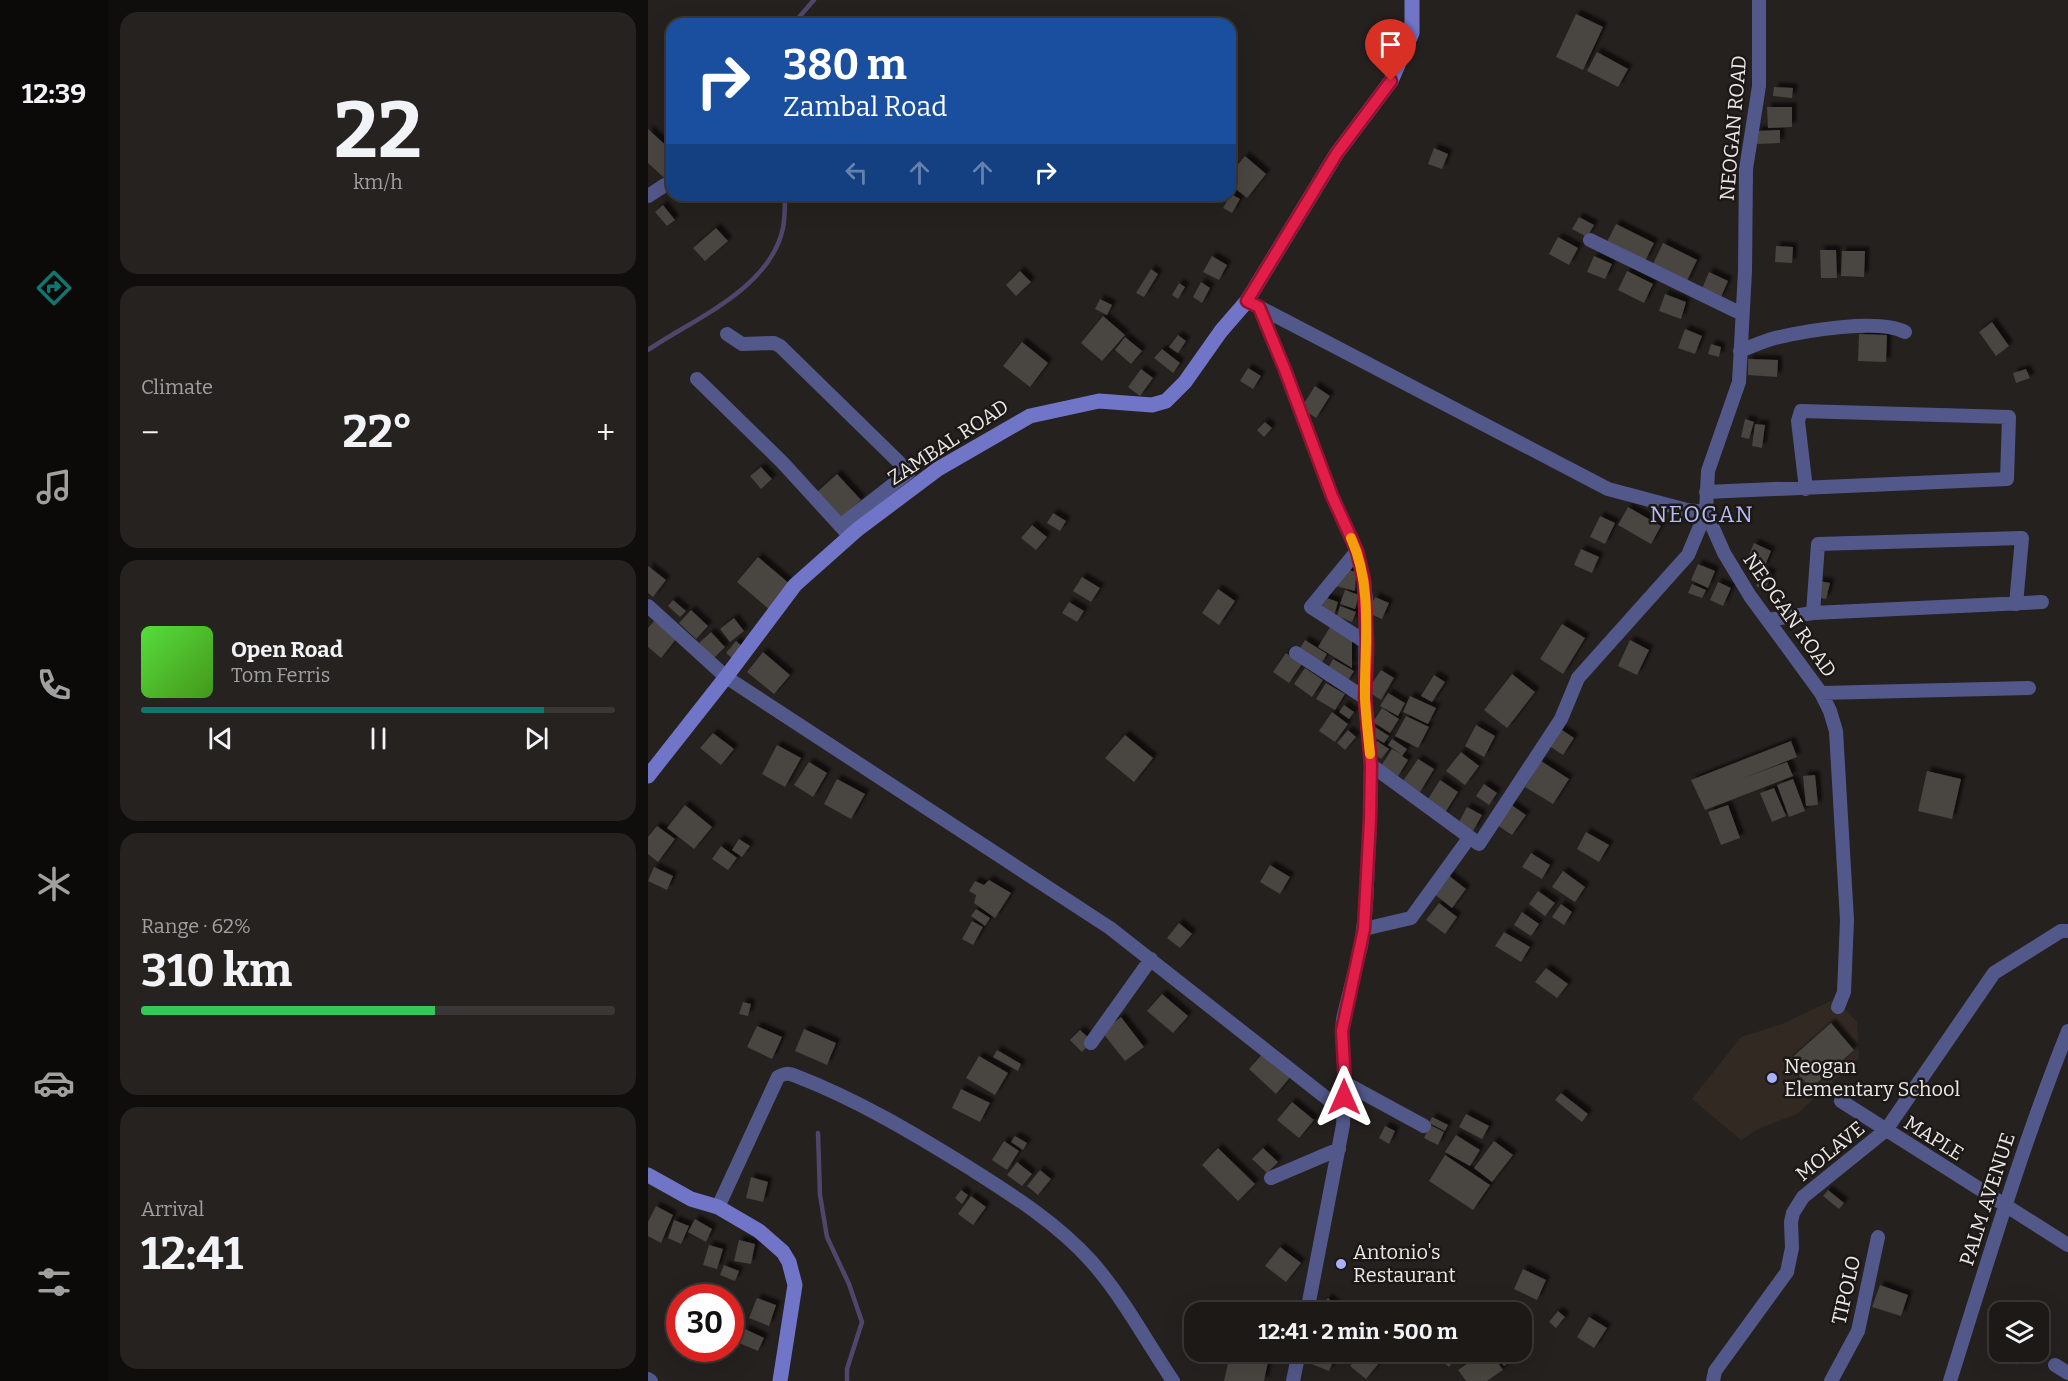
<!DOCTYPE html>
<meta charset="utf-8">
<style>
:root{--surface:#1c1917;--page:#252220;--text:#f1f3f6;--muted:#a0a0a1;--line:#3a3836;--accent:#0f766e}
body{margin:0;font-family:Bitter,serif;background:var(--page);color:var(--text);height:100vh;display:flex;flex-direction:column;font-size:22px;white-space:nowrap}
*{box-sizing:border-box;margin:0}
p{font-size:20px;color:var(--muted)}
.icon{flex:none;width:33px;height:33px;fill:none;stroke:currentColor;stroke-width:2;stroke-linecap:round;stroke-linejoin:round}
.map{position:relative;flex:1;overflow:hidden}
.details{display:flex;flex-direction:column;gap:12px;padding:12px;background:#0f0e0d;width:540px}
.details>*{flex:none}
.top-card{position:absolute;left:18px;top:18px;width:570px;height:183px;border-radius:18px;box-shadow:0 6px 24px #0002,0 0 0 2px var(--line);background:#1a4fa0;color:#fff;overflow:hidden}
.buttons{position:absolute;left:1341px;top:1302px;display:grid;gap:12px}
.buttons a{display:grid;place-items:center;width:60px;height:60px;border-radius:12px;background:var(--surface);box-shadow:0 6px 24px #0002,0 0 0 2px var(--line);font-size:30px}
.speed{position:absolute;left:18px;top:1284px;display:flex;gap:12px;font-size:30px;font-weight:700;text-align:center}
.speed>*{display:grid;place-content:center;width:78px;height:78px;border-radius:50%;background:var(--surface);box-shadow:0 6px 24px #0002,0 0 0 2px var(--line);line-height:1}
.speed .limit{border:9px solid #d22;background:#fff;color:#111}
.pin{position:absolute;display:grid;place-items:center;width:51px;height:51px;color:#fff;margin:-62px -26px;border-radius:50% 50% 50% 0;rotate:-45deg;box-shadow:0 0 6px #0007}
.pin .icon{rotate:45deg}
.me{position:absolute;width:66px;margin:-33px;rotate:0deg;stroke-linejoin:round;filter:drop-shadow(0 0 4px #0008)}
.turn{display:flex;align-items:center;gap:21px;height:126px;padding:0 18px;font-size:27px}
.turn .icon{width:78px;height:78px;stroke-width:2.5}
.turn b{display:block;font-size:42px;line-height:51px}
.lanes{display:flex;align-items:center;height:57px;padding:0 18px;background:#0003;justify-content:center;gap:30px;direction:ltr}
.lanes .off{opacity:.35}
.big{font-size:45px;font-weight:700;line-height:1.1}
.details .tile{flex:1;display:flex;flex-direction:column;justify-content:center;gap:9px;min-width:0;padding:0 21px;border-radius:18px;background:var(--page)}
.details .dial{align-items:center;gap:0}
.dial b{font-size:78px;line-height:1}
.song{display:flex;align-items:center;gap:18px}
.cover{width:72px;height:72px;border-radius:9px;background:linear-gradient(135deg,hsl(110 70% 55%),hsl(100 70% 35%))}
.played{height:6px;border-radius:3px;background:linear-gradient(90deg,var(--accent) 85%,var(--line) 85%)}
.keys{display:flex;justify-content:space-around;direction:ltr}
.heat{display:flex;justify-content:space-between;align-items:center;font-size:33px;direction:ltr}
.charge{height:9px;border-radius:4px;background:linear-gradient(90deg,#34c759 62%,var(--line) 0)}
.trip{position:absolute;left:536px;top:1302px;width:348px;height:60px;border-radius:18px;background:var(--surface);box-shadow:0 6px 24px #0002,0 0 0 2px var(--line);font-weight:700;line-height:60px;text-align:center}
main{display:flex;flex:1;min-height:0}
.tab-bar{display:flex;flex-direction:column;width:108px;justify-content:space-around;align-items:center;background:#0b0a09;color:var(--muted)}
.tab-bar .icon{width:42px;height:42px}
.tab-bar .on{color:var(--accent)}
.tab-bar b{font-size:27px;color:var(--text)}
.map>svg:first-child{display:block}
</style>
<main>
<nav class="tab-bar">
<b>12:39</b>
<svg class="icon on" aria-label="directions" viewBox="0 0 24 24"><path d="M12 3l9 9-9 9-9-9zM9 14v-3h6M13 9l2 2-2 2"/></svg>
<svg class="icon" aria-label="music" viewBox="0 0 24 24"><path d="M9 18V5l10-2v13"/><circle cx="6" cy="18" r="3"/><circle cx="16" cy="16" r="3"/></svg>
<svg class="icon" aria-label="phone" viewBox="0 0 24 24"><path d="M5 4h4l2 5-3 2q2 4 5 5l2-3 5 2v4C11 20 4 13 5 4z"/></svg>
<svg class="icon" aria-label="climate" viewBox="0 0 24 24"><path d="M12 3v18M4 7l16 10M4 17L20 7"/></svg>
<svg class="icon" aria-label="car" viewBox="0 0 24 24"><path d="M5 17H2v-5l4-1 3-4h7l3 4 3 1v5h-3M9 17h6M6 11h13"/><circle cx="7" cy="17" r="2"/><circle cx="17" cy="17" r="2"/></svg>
<svg class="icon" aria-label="filters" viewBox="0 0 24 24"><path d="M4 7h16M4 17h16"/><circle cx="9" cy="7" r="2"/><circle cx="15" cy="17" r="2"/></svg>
</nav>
<section class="details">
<div class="tile dial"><b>22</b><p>km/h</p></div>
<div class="tile"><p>Climate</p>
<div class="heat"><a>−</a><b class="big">22°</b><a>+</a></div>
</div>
<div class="tile">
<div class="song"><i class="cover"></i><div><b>Open Road</b><p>Tom Ferris</p></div></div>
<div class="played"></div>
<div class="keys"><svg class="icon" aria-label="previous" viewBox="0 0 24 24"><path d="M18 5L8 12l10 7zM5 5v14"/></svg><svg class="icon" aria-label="pause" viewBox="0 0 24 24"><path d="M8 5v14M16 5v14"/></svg><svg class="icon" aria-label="next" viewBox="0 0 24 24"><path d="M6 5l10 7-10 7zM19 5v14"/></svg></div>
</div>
<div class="tile"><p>Range · 62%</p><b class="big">310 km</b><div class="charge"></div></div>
<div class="tile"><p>Arrival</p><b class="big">12:41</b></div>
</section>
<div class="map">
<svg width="1420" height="1381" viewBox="0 0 1420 1381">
<defs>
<filter id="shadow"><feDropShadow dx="4.5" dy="-4.5" stdDeviation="1.5" flood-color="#0009"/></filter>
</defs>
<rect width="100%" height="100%" fill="#25211f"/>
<path fill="#322923" d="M1187 999 1209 1022 1211 1058 1149 1114 1110 1129 1093 1140 1044 1099 1093 1037 1134 1024Z"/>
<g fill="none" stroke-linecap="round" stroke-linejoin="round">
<path stroke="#4f466c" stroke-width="4.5" d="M145 24 166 0
M0 350C47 318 122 289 135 228 137 217 137 205 137 195
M170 1133 172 1195 179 1237 201 1284 214 1322 199 1369V1381"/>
</g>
<path fill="#484441" filter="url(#shadow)" d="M928 14 955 27 935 70 908 57Z
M949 52 980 69 970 87 939 71Z
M1126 87 1145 88 1144 98 1125 96Z
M1119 107H1144V127L1120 128Z
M0 129 24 151V185L0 163Z
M1132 130V143L1109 144 1108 131Z
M786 148 800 154 794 169 780 164Z
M597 156 618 174 599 198 582 184V174Z
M583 194 592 199 584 213 575 208Z
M15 205 27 220 19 226 7 212Z
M931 217 946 225 939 237 924 229Z
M968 224 1006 243 997 261 959 242Z
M68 228 80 241 57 261 45 248Z
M910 237 930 248 921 265 901 254Z
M1015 243 1049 260 1038 283 1004 266Z
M1128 246 1145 247 1144 263 1127 262Z
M1172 250H1188L1189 278H1173Z
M1194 251H1217L1216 277 1193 276Z
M564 256 579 265 571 280 555 272Z
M946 256 964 264 957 279 939 272Z
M503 269 510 274 496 297 488 293Z
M372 271 383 282 368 296 358 285Z
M979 271 1005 284 996 303 970 290Z
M1061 272 1080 281 1072 299 1053 291Z
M553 282 562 288 554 303 545 297Z
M531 283 537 287 530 299 524 295Z
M1017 294 1038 302 1033 319 1011 311Z
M452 299 464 305 459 315 447 309Z
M455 316 477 335 454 361 433 343Z
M1344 322 1361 346 1348 356 1331 332Z
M1037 329 1054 336 1047 354 1030 348Z
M1211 334 1239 335 1238 362 1210 361Z
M530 335 538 341 530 353 521 347Z
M477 337 494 351 483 364 467 350Z
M374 342 400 363 382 387 355 366Z
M1063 344 1073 347 1071 357 1060 354Z
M514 349 532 363 525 373 506 358Z
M1100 359 1130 360 1129 377 1100 375Z
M600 368 613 376 605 389 592 381Z
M493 369 505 378 492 396 480 387Z
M1378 369 1382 378 1368 383 1365 373Z
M667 386 682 396 668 418 653 408Z
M1097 419 1106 422 1101 439 1093 437Z
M617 422 624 428 616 437 609 430Z
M1107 424 1117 425 1114 448 1104 446Z
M113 467 124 479 113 489 102 476Z
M189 474 213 500 191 520 167 494Z
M980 507 1013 526 1003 544 970 525Z
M405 513 418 521 412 531 399 523Z
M952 516 967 523 957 544 942 537Z
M384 525 399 537 388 550 373 538Z
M1106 543 1123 551 1116 568 1099 560Z
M933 549 951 557 944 573 926 565Z
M110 557 143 585 122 610 89 582Z
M1050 564 1067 571 1060 588 1043 580Z
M0 566 18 580 5 597 0 593Z
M697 569 708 572 707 591 688 586Z
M1116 570 1124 574 1117 590 1108 586Z
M434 577 452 588 443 602 425 591Z
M1171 581 1182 583 1178 599 1168 597Z
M1070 582 1083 588 1075 606 1062 600Z
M1044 584 1058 590 1054 598 1040 593Z
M570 589 587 601 571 625 554 613Z
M697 590 711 595 707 609 692 604Z
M676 597 690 602 686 616 671 611Z
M727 597 741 603 734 619 720 613Z
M25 600 38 611 32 617 20 606Z
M421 602 436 611 429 622 414 613Z
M692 606 708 612 704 622 689 616Z
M43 610 60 626 48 639 31 623Z
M86 618 96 631 82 642 72 629Z
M7 620 29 638 13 658 0 647V628Z
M684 624 704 638V668L670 647Z
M914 624 937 638 915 674 892 659Z
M63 632 77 647 66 658 51 643Z
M657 640 679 654 673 664 651 650Z
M982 640 1001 650 989 675 970 666Z
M88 641 95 647 85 659 78 653Z
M115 652 142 675 126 694 99 672Z
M638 653 654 664 641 683 625 672Z
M685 659 706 671 699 682 679 670Z
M657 668 675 680 664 697 646 684Z
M733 670 746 678 733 700 719 691Z
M864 674 887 692 859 728 836 710Z
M786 675 797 682 784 702 773 696Z
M678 683 697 694 687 710 668 699Z
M740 693 757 703 750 716 732 706Z
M762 696 788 708 780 724 755 712Z
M696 705 706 712 701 719 691 712Z
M734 708 751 719 742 733 725 722Z
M684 712 700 724 687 742 671 731Z
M758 716 781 727 770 748 747 736Z
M828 725 847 736 836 757 817 746Z
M727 727 741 736 736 743 722 735Z
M911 728 926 738 915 755 900 745Z
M700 730 708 737 697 750 689 743Z
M65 733 86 749 73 765 52 748Z
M477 735 505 758 486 782 457 758Z
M744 739 759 749 754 756 760 760 750 776 733 766 744 749 753 754 740 745Z
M729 741 741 749 733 759 722 751Z
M1143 741 1149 757 1093 779 1139 762 1145 776 1057 810 1043 780Z
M129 745 153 758 137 787 114 774Z
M813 752 831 766 817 785 798 771Z
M770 759 786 769 772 792 755 781Z
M893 761 921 779 905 804 877 787Z
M161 762 179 773 165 797 146 785Z
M1279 771 1313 779 1304 819 1270 811Z
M1167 775 1170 805 1158 806 1155 776Z
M189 779 217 794 203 819 176 804Z
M1145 779 1157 811 1141 817 1129 785Z
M792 780 810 792 795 816 777 804Z
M836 784 849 793 841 805 828 796Z
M1126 788 1138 816 1124 822 1112 793Z
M862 804 878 815 864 835 849 825Z
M37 805 64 827 46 849 19 828Z
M1080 805 1092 838 1073 845 1060 812Z
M819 807 834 815 825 831 810 824Z
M9 826 27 839 10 862 0 854V837Z
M938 832 961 845 951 862 929 849Z
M91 839 102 846 94 857 84 850Z
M73 846 89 858 80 870 64 859Z
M883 853 902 865 894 879 874 867Z
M622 865 642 877 632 894 612 882Z
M6 867 25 876 19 890 0 881Z
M915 871 937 887 927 902 904 887Z
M800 875 818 889 804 908 785 893Z
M341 880 363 893 347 918 326 903 328 895 321 891 327 881 336 885Z
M890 891 907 903 897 916 881 904Z
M791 903 809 917 797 934 778 920Z
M913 904 924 912 916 925 904 917Z
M328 909 342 918 337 926 323 916Z
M874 912 891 924 883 936 866 925Z
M324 921 335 927 325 945 314 939Z
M531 923 544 934 532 948 519 938Z
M856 932 882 947 873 962 847 946Z
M898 968 920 984 909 998 887 982Z
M514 994 540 1016 525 1033 499 1011Z
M95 1002 103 1004 100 1016 91 1014Z
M473 1017 496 1047 477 1061 454 1032Z
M1183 1023 1206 1050 1163 1088 1139 1062Z
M109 1026 134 1037 124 1059 99 1047Z
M156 1029 188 1043 179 1065 147 1051Z
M432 1030 444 1041 434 1052 422 1040Z
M349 1050 373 1064 370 1071 345 1057Z
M617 1051 644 1075 628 1094 601 1069Z
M331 1056 360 1073 347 1095 318 1078Z
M313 1089 342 1103 332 1122 304 1108Z
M913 1093 940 1114 934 1122 907 1100Z
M644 1102 666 1120 651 1138 629 1120Z
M818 1114 841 1126 834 1139 811 1127Z
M784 1117 800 1125 797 1131 781 1123Z
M782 1125 796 1132 790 1145 776 1138Z
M737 1126 747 1131 741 1144 731 1138Z
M808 1135 832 1150 822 1166 797 1152Z
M367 1136 379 1143 375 1150 363 1142Z
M356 1141 371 1151 359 1170 344 1160Z
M846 1141 865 1155 844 1182 826 1168Z
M570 1148 607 1184 590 1201 554 1165Z
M615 1148 630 1162 619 1173 604 1159Z
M797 1155 842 1185 825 1210 781 1181Z
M369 1162 384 1174 374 1186 359 1175Z
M392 1170 403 1179 390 1195 379 1186Z
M103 1177 120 1182 115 1202 98 1198Z
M313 1190 320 1195 314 1204 307 1198Z
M1180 1190 1196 1203 1191 1209 1175 1196Z
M323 1196 338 1207 325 1225 310 1214Z
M8 1206 25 1215 13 1243 0 1236V1222Z
M47 1219 64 1229 58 1242 40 1232Z
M26 1220 41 1226 33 1244 20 1238Z
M91 1240 107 1244 103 1264 86 1261Z
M61 1245 75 1249 69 1269 55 1265Z
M632 1247 653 1263 638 1282 617 1266Z
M76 1265 91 1271 87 1281 72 1275Z
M875 1269 898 1280 889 1300 866 1289Z
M1232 1285 1260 1295 1253 1316 1224 1307Z
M109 1298 128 1305 121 1326 101 1318Z
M680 1298 696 1312H667Z
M910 1311 917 1317 908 1328 901 1322Z
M941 1317 959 1328 946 1348 929 1337Z
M82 1321 94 1326 87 1342 82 1340Z
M97 1329 116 1338 110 1351 91 1343Z
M873 1347 876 1351 856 1366 848 1355 852 1352H873Z
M666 1352H681L688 1354 681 1371 661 1363Z
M714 1352H730L736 1357 718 1379 702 1366Z
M792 1352H812L801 1367 788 1357Z
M836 1352H842L855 1370 839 1381H818L810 1370Z
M1362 1352H1378L1368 1365Z
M582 1354 620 1362 616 1381H576Z"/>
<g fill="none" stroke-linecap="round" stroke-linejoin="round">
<path stroke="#53588b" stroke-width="14" d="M1111 0V86L1098 169 1097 271 1091 382 1060 471 1058 512 1076 553 1102 596 1173 693 1182 711 1188 731 1199 920 1196 992 1190 1007
M0 196 17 185
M942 240 1094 314
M599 301 611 307 637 370 684 496 709 551 716 581 718 600 717 698 723 765 722 820 718 906 713 946 695 1019 694 1031 697 1083 695 1125 659 1312
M611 307 960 489 1039 510 1058 512 1040 555 930 678 913 719 831 844 723 765
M79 334 94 344 126 343 132 346 261 472 192 526
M1092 351C1103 347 1115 341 1127 338 1157 331 1230 318 1257 332
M49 379 134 462 198 532
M1058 492 1359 479 1361 417 1153 411 1150 421 1158 489
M709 551 663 607 719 643
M0 606 78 677 462 928 695 1111
M1165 613 1170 544 1374 538 1368 604
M1120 620 1165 613 1394 602
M648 653 717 698
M1173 693 1381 688
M716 929 763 918 821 838
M443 1043 503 959
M697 1083 776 1126
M1193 1101 1420 1245
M623 1178 691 1149
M70 1207 130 1077C137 1073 141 1073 148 1076 210 1100 265 1133 320 1167 364 1195 408 1222 443 1261 475 1297 498 1341 525 1381
M1407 1365 1420 1373
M0 1379 3 1381
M645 1381 651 1352
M1065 1381 1067 1371 1139 1272 1144 1248 1143 1222 1145 1213 1155 1197 1238 1130 1346 973 1413 931H1420
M1183 1381 1210 1331 1230 1237
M1302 1381C1339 1263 1374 1146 1420 1031"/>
<path stroke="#7075c8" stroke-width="15" d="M0 776 78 677 147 585 210 529 290 469 382 416 451 401 504 405 518 401 537 382 573 331 599 301 689 153 743 81 764 33V0
M0 1175 43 1199 70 1207 111 1231 135 1252 141 1262 147 1285 132 1381"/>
</g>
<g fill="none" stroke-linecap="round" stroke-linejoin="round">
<g stroke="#92132f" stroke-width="15">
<path id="route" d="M696 1097 697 1083 694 1031 716 929 722 820 723 765 717 698 719 643 716 581 709 551 684 496 637 370 611 307 599 301 689 153 743 81"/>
</g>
<use href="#route" stroke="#e11d48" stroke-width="10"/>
<path stroke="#f59e0b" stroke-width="10" d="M703 538C726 589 716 645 717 698 718 717 720 735 722 754"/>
</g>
<g fill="#a9b0fc" stroke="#1c1816" stroke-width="2">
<circle cx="1124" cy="1078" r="6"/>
<circle cx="693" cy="1264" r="6"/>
</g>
<g text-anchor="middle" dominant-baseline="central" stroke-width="5" stroke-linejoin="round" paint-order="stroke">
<g font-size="20" fill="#eae8e6" stroke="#1c1816">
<text transform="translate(1085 128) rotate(-85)">NEOGAN ROAD</text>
<text transform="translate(300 442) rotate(-33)">ZAMBAL ROAD</text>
<text transform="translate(1142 615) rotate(55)">NEOGAN ROAD</text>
<text transform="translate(1286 1138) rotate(32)">MAPLE</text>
<text transform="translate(1182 1151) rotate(-39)">MOLAVE</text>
<text transform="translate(1339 1199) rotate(-72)">PALM AVENUE</text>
<text transform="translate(1198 1290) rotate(-77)">TIPOLO</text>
</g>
<g font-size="20" fill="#eae8e6" stroke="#1c1816" text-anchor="start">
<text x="1136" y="1066">Neogan<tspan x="1136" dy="23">Elementary School</tspan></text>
<text x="705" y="1252">Antonio's<tspan x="705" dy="23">Restaurant</tspan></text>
</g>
<g font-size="22" letter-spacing="1.5" fill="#b6bcf5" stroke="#1c1816">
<text x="1054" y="514">NEOGAN</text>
</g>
</g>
</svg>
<div class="buttons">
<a><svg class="icon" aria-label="layers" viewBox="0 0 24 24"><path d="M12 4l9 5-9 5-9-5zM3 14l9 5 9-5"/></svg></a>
</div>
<div class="speed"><div class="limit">30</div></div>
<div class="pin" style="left:743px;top:81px;background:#d93025"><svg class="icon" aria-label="arrive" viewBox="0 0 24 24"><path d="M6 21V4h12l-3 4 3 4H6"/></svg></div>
<svg class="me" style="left:696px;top:1097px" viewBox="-20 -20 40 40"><path d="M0-17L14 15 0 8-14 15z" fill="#e11d48" stroke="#fff" stroke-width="4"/></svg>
<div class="trip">12:41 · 2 min · 500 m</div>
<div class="top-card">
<div class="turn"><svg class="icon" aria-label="right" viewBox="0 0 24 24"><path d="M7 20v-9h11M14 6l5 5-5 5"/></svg><div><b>380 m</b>Zambal Road</div></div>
<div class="lanes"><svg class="icon off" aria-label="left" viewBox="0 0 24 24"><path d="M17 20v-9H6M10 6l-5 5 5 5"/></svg><svg class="icon off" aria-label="ahead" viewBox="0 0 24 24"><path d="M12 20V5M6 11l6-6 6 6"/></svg><svg class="icon off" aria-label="ahead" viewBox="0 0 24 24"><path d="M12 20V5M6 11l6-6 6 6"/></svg><svg class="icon" aria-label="right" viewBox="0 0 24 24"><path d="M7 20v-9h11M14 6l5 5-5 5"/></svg></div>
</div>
</div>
</main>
